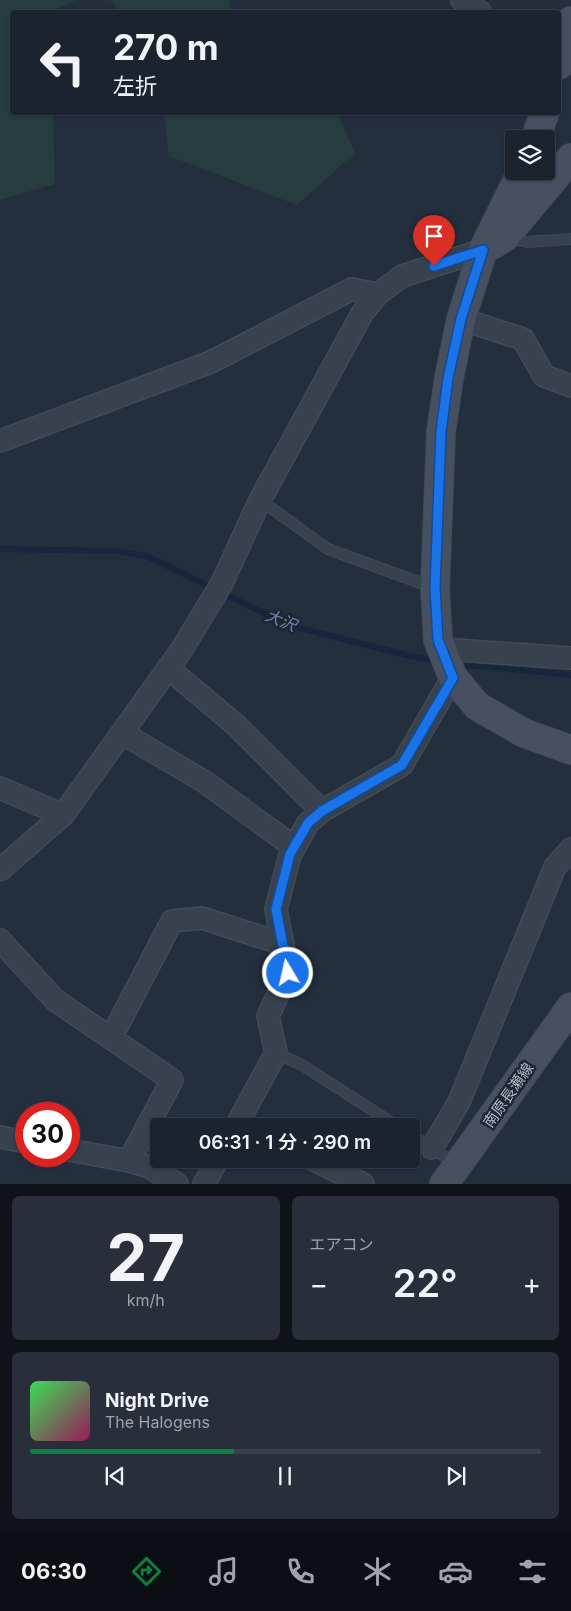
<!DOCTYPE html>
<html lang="ja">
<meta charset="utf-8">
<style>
:root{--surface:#1b232e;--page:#282f3a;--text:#f1f3f6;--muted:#a0a4aa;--line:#39404a;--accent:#0b8043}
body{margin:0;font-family:Inter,"Noto Sans JP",sans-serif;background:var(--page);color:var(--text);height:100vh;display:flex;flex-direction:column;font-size:19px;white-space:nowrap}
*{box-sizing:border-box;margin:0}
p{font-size:16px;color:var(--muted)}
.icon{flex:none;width:28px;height:28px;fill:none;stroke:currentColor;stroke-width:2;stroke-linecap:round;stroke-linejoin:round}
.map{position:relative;height:1184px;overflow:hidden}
.drawer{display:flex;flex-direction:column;gap:12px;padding:12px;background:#0f1319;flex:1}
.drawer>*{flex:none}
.hud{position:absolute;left:10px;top:10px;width:551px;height:105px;border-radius:5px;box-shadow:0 1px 4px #0004,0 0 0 1px var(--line);background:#1b232e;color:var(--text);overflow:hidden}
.controls{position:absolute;left:505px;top:130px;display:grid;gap:10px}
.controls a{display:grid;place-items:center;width:50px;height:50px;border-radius:5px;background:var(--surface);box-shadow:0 1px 4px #0004,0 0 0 1px var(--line);font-size:25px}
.speed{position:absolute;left:15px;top:1102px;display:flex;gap:10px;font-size:25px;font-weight:700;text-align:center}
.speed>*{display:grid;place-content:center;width:65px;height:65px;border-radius:50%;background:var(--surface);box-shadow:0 1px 4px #0004,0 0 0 1px var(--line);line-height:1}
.speed .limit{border:8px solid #d22;background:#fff;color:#111}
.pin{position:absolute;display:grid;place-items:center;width:42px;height:42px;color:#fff;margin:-51px -21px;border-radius:50% 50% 50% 0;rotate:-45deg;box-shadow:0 0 5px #0007}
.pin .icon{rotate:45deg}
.me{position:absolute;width:55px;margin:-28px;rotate:351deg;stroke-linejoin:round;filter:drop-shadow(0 0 4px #0008)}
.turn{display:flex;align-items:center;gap:18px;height:105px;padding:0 20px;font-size:22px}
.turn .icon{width:65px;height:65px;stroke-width:2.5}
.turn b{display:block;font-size:35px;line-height:42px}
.big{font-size:38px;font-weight:600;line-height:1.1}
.drawer .widget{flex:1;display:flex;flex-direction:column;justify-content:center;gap:8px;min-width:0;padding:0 18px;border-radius:8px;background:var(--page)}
.drawer .dial{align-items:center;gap:0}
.dial b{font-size:65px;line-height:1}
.song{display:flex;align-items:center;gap:15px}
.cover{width:60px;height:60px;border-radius:8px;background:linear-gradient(135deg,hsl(130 70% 55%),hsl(330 70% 35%))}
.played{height:5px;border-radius:2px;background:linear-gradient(90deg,var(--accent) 40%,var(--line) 40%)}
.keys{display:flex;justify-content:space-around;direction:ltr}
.heat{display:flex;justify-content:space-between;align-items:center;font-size:28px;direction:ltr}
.drawer .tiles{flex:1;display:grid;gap:12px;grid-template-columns:1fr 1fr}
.widget:last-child{grid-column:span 2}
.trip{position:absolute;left:150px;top:1118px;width:270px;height:50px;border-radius:5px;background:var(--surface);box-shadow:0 1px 4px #0004,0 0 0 1px var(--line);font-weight:600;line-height:50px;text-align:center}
.menu{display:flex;height:80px;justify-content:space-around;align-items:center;background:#0b0e12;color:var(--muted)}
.menu .icon{width:35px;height:35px}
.menu .selected{color:var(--accent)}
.menu b{font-size:22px;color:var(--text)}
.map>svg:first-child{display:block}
</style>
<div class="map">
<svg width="571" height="1184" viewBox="0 0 571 1184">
<rect width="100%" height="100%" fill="#242f3e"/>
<path fill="#263c3f" d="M0 0H76L50 12H12V112L53 113 55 184 0 200Z
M110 0H229L232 12H120Z
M164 113H333L339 117 355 153 297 205 169 156Z"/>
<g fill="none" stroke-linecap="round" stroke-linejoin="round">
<path stroke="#17263c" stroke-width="6" d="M0 549 117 551 147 556 288 625 406 655 438 661
M455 664 571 675"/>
<g stroke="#414a57" stroke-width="12">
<path id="lane" d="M508 238 527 242 571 239
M260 500 328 549 434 588
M276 1053 302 1065 397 1126
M411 1135 458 1165"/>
</g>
<g stroke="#414a57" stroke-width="24">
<path id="street" d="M462 0 480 12
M461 319 523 339 544 376 571 386
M0 441 211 362 352 289 378 294
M442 649 571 658
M168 668 237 726 322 811
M122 733 205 782 294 847
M0 788 63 815
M0 870 63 815 182 649 222 583 260 500 363 312 378 294 402 276 483 250
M0 940 55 1000 172 1080 129 1161
M111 1038 172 921 202 918 283 944
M236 1126 276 1053 268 1016 288 973 276 909 290 855 308 823 322 811 402 765 453 677
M0 1137 26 1142
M432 1148 459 1102 555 867 571 849
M69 1150 129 1161 149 1167 177 1184
M312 1159 363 1184
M204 1184 218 1159"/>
</g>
<g stroke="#414a57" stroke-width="30">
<path id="secondary" d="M559 65 571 21
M535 139 545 112
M522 171 483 250 461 319 449 378 441 432 435 588 438 640 453 677 477 706 524 733 571 750
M492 245 505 237 571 158
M444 1184 571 1007"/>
</g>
<use href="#lane" stroke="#38414e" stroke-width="10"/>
<use href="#street" stroke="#38414e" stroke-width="21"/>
<use href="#secondary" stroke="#465061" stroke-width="28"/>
</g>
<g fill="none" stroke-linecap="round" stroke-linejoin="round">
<g stroke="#114b97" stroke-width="12">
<path id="route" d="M288 973 276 909 290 854 308 823 322 811 402 765 453 678 438 640 435 588 441 432 448 378 461 319 483 250 434 266"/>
</g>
<use href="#route" stroke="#1a73e8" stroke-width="9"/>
</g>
<g text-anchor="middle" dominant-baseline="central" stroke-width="5" stroke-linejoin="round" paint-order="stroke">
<g font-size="15" fill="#b4bcc9" stroke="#1d2633">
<text transform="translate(508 1095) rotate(-55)">南原長瀬線</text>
</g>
<g font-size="16" font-style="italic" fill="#6d86a8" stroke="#1d2633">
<text transform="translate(281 620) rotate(22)">大沢</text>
</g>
</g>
</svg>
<div class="controls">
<a><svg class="icon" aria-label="layers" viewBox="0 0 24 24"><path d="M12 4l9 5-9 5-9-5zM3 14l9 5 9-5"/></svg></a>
</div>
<div class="speed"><div class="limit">30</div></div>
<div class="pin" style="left:434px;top:266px;background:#d93025"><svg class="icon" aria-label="arrive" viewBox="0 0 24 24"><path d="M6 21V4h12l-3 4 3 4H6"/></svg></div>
<svg class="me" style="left:288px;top:973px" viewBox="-20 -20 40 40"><circle r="17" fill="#1a73e8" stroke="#fff" stroke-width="3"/><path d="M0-11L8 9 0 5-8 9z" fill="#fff"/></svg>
<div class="trip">06:31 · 1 分 · 290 m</div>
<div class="hud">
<div class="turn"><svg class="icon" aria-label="left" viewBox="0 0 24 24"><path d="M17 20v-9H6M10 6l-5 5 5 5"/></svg><div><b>270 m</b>左折</div></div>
</div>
</div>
<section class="drawer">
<div class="tiles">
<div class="widget dial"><b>27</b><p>km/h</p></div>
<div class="widget"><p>エアコン</p>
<div class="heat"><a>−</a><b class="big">22°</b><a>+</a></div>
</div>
<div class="widget">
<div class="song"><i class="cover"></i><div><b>Night Drive</b><p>The Halogens</p></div></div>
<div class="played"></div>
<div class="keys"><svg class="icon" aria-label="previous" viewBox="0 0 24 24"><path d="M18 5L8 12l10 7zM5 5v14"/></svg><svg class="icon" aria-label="pause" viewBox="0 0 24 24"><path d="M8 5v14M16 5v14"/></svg><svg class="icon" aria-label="next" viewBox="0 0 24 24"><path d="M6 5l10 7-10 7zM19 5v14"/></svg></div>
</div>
</div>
</section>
<nav class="menu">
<b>06:30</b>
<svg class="icon selected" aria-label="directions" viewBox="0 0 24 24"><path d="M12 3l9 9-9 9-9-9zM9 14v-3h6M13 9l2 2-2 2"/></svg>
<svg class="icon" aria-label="music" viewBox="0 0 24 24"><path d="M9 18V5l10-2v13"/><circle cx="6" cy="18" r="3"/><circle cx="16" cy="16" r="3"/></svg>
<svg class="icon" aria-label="phone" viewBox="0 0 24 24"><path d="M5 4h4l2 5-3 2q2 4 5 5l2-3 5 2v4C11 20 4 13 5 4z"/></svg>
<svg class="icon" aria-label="climate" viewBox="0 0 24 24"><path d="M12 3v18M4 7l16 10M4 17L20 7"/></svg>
<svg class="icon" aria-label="car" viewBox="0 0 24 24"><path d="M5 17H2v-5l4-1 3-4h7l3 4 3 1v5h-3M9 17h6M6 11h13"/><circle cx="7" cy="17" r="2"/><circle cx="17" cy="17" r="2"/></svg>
<svg class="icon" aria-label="filters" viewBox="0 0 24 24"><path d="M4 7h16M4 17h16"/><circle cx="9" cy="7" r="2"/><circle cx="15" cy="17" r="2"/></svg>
</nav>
